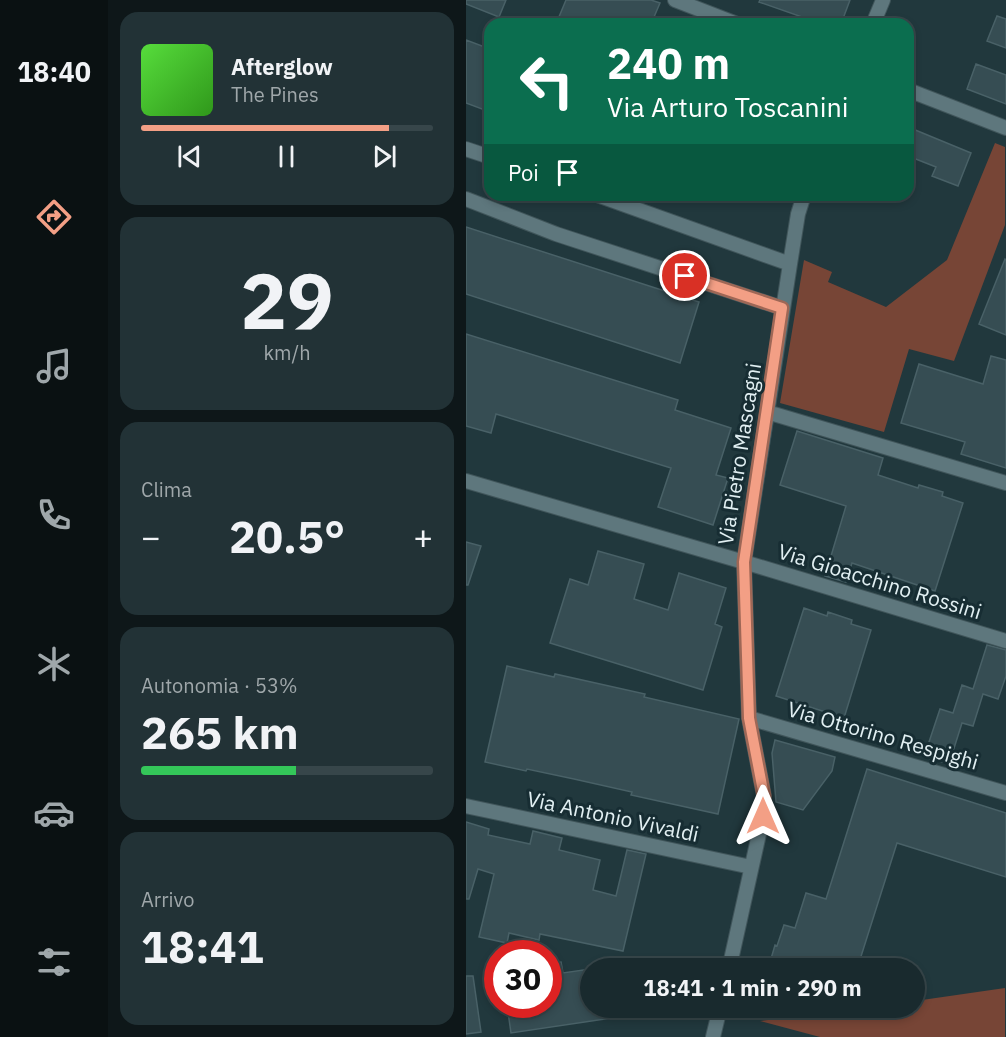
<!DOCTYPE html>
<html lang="it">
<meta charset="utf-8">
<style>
:root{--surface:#192a2e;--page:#223236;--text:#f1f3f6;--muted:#9fa7aa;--line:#37464a;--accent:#f39f85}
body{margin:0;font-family:"IBM Plex Sans",sans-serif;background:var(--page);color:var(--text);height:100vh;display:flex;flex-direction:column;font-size:22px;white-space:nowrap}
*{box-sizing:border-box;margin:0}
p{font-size:20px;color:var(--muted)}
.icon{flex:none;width:33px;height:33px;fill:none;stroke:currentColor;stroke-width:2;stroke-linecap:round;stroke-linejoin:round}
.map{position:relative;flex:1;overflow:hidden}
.drawer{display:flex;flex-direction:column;gap:12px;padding:12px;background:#0e1719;width:358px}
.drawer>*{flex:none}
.banner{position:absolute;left:18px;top:18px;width:430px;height:183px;border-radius:18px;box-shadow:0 3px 9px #0003,0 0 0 2px var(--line);background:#0b6e4f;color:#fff;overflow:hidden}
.speed{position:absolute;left:18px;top:940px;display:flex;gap:12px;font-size:30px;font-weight:700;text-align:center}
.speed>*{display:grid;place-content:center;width:78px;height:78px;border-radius:50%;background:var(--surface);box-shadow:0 3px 9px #0003,0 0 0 2px var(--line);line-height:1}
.speed .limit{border:9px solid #d22;background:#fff;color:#111}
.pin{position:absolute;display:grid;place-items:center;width:51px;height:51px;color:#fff;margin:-26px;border:3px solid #fff;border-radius:50%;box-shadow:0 2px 6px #0007}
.me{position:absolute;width:66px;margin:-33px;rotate:0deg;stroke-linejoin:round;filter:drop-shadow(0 0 4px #0008)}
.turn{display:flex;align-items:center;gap:21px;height:126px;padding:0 24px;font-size:27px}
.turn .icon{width:78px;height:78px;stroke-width:2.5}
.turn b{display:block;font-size:42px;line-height:51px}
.then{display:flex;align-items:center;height:57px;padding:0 24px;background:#0003;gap:12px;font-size:22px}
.big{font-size:45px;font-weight:700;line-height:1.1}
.drawer .card{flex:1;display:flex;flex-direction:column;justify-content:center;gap:9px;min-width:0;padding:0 21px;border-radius:18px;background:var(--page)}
.drawer .dial{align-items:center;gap:0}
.dial b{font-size:78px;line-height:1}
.song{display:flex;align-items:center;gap:18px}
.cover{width:72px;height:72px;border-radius:9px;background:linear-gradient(135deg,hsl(110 70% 55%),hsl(110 70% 35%))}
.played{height:6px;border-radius:3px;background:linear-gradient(90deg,var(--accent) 85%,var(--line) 85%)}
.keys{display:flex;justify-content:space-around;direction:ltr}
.heat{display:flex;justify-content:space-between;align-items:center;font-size:33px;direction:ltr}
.charge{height:9px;border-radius:4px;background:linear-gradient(90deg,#34c759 53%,var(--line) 0)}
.trip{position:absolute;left:114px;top:958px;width:345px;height:60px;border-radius:30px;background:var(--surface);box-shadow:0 3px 9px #0003,0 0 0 2px var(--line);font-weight:700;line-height:60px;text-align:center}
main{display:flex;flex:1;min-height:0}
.dock{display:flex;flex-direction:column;width:108px;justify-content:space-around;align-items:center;background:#0a1112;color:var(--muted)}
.dock .icon{width:42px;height:42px}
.dock .current{color:var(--accent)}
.dock b{font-size:27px;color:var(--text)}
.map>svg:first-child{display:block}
</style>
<main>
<nav class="dock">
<b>18:40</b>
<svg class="icon current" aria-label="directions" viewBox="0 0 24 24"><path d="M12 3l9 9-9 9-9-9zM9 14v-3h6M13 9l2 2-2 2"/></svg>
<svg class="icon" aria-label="music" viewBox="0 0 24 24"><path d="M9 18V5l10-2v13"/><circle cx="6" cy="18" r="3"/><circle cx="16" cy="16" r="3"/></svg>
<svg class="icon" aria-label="phone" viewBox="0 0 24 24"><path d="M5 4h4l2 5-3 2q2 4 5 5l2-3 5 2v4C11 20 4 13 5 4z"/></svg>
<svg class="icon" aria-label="climate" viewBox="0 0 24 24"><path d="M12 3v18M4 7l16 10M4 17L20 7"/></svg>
<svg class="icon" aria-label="car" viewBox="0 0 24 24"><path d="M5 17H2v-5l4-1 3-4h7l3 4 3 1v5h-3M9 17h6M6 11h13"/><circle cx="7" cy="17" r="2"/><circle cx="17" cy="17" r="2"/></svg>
<svg class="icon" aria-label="filters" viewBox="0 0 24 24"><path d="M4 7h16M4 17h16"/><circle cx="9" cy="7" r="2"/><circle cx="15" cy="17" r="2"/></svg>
</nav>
<section class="drawer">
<div class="card">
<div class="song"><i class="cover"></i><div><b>Afterglow</b><p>The Pines</p></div></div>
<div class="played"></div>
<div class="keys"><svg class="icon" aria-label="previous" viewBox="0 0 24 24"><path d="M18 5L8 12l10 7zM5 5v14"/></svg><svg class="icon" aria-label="pause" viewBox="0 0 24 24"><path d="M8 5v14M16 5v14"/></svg><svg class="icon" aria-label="next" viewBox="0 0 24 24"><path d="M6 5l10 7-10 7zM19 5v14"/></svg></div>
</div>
<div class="card dial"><b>29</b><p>km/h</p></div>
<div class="card"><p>Clima</p>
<div class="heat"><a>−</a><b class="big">20.5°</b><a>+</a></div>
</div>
<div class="card"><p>Autonomia · 53%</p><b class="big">265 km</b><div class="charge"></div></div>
<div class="card"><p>Arrivo</p><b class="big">18:41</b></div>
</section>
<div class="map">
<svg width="540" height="1037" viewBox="0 0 540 1037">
<rect width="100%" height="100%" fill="#21383d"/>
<path fill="#774536" d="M529 143 539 147V225L488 361 443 349 418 432 314 403 338 260 366 272 362 282 420 307 481 260Z
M539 988V1037H354L294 1021 396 1008H448L449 1001Z"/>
<path fill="#364d53" stroke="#496167" stroke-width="1.5" d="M0 0H40L33 17 0 4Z
M100 0H185L194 3 185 24H90Z
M294 0H384L375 24H356L293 2Z
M531 16 540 19V48L521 41Z
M0 40 24 49V112L0 103Z
M510 64 540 75V104L501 89Z
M442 127 505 153 492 186 466 176 470 167 442 156Z
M0 227 233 302 214 363 0 294Z
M539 259 540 260V335L513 324Z
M0 334 212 400 209 410 265 428 250 475 262 478 247 525 192 507 205 468 30 414 25 433 0 426Z
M525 356 540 360V468L495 454 499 442 435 423 453 364 517 384Z
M331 431 417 458 412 475 452 488 453 485 477 492 476 496 497 503 469 591 386 563 380 582 359 576 380 506 314 485Z
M0 542 15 546 2 585H0Z
M132 551 178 564 168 599 202 610 213 573 260 588 249 624 256 627 237 690 84 643 104 579 122 585Z
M338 608 361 616 362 612 386 620 385 624 405 630 378 718 310 696Z
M521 645 540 650V676L532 699 517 694 507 726 496 723 483 764 458 757 474 709 487 713 496 685 507 689Z
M41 666 88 677 89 674 179 694 178 697 273 719 252 814 165 795 166 792 108 779 61 769 60 771 19 762Z
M309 740 369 757 366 771 337 810 310 802 306 753Z
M401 769 540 813V877L431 843 391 969H302L309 945 311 946 318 925 329 928 340 893 360 899Z
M0 822 23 829 22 835 64 844 67 831 96 838 93 850 134 860 127 890 150 896 161 850 180 854 157 951 74 934 73 940 43 933 41 943 13 937 28 874 12 869 3 899H0Z
M95 962 97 973 124 969V1008H165L166 1015 45 1033 41 1005H82V964Z
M0 976H7L15 1032 0 1034Z"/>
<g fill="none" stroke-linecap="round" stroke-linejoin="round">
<g stroke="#40555a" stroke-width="16">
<path id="street" d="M209 0 271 24
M407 24 417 0
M442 90 540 128
M0 149 24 157
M131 195 324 264
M0 199 90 234 316 308
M301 412 540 483
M0 481 278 562 540 641
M283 718 540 793
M0 806 285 867
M263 969 297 816 298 796 283 718 278 562 324 264 332 214 338 195
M247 1037 254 1008"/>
</g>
<use href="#street" stroke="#5e777d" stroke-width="14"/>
</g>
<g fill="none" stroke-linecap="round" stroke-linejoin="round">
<g stroke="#9e6756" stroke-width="15">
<path id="route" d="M219 276 316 308 278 562 283 718 298 796 297 816"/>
</g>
<use href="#route" stroke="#f39f85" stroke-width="10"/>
</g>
<g text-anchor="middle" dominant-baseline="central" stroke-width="6" stroke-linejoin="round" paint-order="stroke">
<g font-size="21" fill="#e1eff2" stroke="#172d33">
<text transform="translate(273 454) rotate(-81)">Via Pietro Mascagni</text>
<text transform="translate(414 581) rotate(17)">Via Gioacchino Rossini</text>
<text transform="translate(417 735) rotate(16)">Via Ottorino Respighi</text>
<text transform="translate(147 816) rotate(12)">Via Antonio Vivaldi</text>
</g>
</g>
</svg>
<div class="speed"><div class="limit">30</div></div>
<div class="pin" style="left:219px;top:276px;background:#d93025"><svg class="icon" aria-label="arrive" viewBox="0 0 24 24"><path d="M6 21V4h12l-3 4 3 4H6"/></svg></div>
<svg class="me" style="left:297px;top:816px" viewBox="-20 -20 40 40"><path d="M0-17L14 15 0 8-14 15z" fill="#f39f85" stroke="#fff" stroke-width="4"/></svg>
<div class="trip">18:41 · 1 min · 290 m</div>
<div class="banner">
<div class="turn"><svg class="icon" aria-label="left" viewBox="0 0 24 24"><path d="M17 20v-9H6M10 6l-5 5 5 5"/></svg><div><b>240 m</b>Via Arturo Toscanini</div></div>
<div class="then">Poi<svg class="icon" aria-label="arrive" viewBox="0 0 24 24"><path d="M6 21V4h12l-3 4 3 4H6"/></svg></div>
</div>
</div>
</main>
